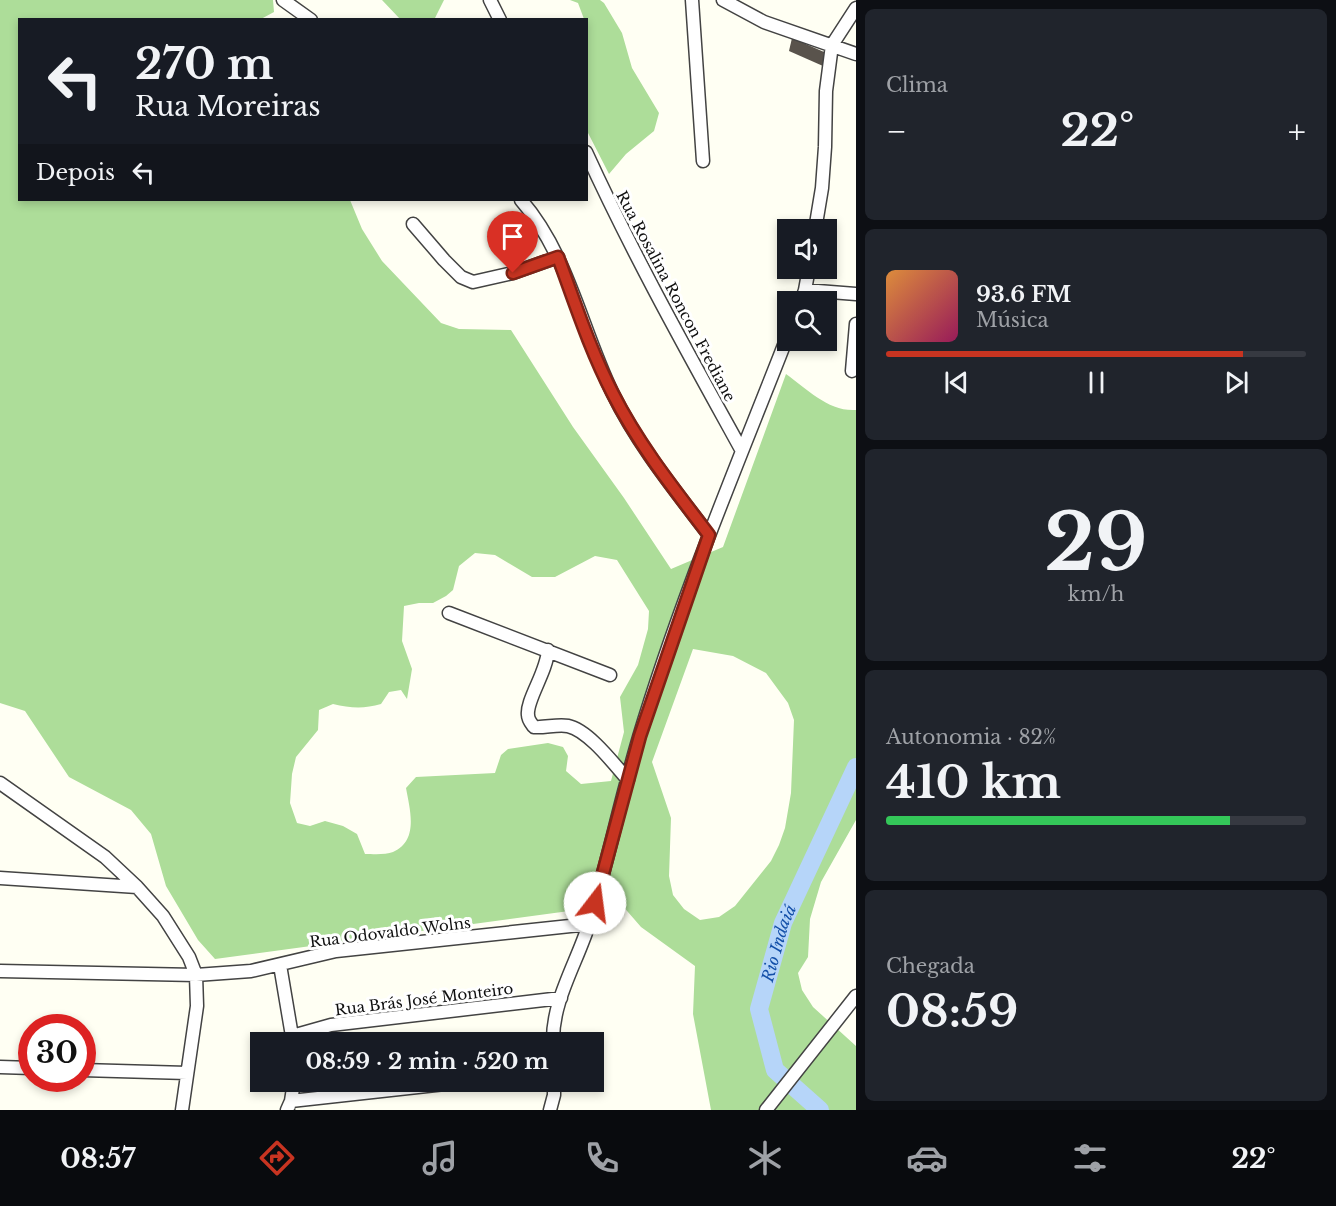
<!DOCTYPE html>
<html lang="pt">
<meta charset="utf-8">
<style>
:root{--surface:#171b24;--page:#20242c;--text:#f1f3f6;--muted:#9ea1a6;--line:#363941;--accent:#c73421}
body{margin:0;font-family:"Libre Baskerville",serif;background:var(--page);color:var(--text);height:100vh;display:flex;flex-direction:column;font-size:22px;white-space:nowrap}
*{box-sizing:border-box;margin:0}
p{font-size:20px;color:var(--muted)}
.icon{flex:none;width:33px;height:33px;fill:none;stroke:currentColor;stroke-width:2;stroke-linecap:round;stroke-linejoin:round}
.map{position:relative;flex:1;overflow:hidden}
.side{display:flex;flex-direction:column;gap:9px;padding:9px;background:#0d0f14;width:480px}
.side>*{flex:none}
.guide{position:absolute;left:18px;top:18px;width:570px;height:183px;border-radius:0px;box-shadow:0 3px 9px #0003;background:#171b24;color:var(--text);overflow:hidden}
.tools{position:absolute;left:777px;top:219px;display:grid;gap:12px}
.tools a{display:grid;place-items:center;width:60px;height:60px;border-radius:0px;background:var(--surface);box-shadow:0 3px 9px #0003;font-size:30px}
.speed{position:absolute;left:18px;top:1014px;display:flex;gap:12px;font-size:30px;font-weight:700;text-align:center}
.speed>*{display:grid;place-content:center;width:78px;height:78px;border-radius:50%;background:var(--surface);box-shadow:0 3px 9px #0003;line-height:1}
.speed .limit{border:9px solid #d22;background:#fff;color:#111}
.pin{position:absolute;display:grid;place-items:center;width:51px;height:51px;color:#fff;margin:-62px -26px;border-radius:50% 50% 50% 0;rotate:-45deg;box-shadow:0 0 6px #0007}
.pin .icon{rotate:45deg}
.me{position:absolute;width:66px;margin:-33px;rotate:15deg;stroke-linejoin:round;filter:drop-shadow(0 0 4px #0008)}
.turn{display:flex;align-items:center;gap:21px;height:126px;padding:0 18px;font-size:27px}
.turn .icon{width:78px;height:78px;stroke-width:2.5}
.turn b{display:block;font-size:42px;line-height:51px}
.then{display:flex;align-items:center;height:57px;padding:0 18px;background:#0003;gap:12px;font-size:22px}
.big{font-size:45px;font-weight:800;line-height:1.1}
.side .tile{flex:1;display:flex;flex-direction:column;justify-content:center;gap:9px;min-width:0;padding:0 21px;border-radius:9px;background:var(--page)}
.side .dial{align-items:center;gap:0}
.dial b{font-size:78px;line-height:1}
.song{display:flex;align-items:center;gap:18px}
.cover{width:72px;height:72px;border-radius:9px;background:linear-gradient(135deg,hsl(30 70% 55%),hsl(330 70% 35%))}
.played{height:6px;border-radius:3px;background:linear-gradient(90deg,var(--accent) 85%,var(--line) 85%)}
.keys{display:flex;justify-content:space-around;direction:ltr}
.heat{display:flex;justify-content:space-between;align-items:center;font-size:33px;direction:ltr}
.charge{height:9px;border-radius:4px;background:linear-gradient(90deg,#34c759 82%,var(--line) 0)}
.trip{position:absolute;left:250px;top:1032px;width:354px;height:60px;border-radius:0px;background:var(--surface);box-shadow:0 3px 9px #0003;font-weight:800;line-height:60px;text-align:center}
.tabs{display:flex;height:96px;justify-content:space-around;align-items:center;background:#090b0e;color:var(--muted)}
.tabs .icon{width:42px;height:42px}
.tabs .current{color:var(--accent)}
.tabs b{font-size:27px;color:var(--text)}
main{display:flex;flex:1;min-height:0}
.map>svg:first-child{display:block}
</style>
<main>
<div class="map">
<svg width="856" height="1110" viewBox="0 0 856 1110">
<rect width="100%" height="100%" fill="#fffff3"/>
<path fill="#addd99" fill-rule="evenodd" d="M0 0H273L274 12 261 19 20 20V200H350L362 229 382 261 441 323 459 329 511 330 573 427 624 498 671 569 723 547 786 374C807 389 829 412 856 410V820L821 882 810 919 808 957 798 973 802 990 813 1007 856 1046V1110H711L693 1014 695 966 641 927 621 904 215 959 198 940 166 886 151 834 131 810 69 777 25 711 0 703ZM475 553 495 555 532 577H555L595 556 617 560 649 611 648 629 638 665 620 697 624 732 611 781 581 784 566 771 568 756 563 747 548 743 508 749 501 755 495 773 416 777 406 788C410 810 419 841 393 852 386 855 373 854 365 854L357 834 343 826 325 821 310 826 297 823 290 803 292 774 296 757 318 730 319 710 333 704C350 708 364 709 381 704L389 692 401 690 407 699 412 669 402 641 404 606 419 603H433L446 596 453 590 459 566ZM693 649 733 656 766 673 788 703 794 720 791 793 785 828 779 845 771 861 735 906 719 917 700 920 684 909 673 895 669 876 671 818 652 762Z
M382 0H444L434 20 400 19Z
M570 0H600L604 3 622 33 632 68 659 113 654 131 626 154 609 174 587 131 586 20 584 19 578 3Z"/>
<g fill="none" stroke-linecap="round" stroke-linejoin="round">
<path stroke="#b6d5f9" stroke-width="18" id="s1" d="M820 1110 775 1070 759 1009 783 923 856 767"/>
</g>
<path fill="#59534c" d="M792 38 824 52 823 66 789 51Z"/>
<g fill="none" stroke-linecap="round" stroke-linejoin="round">
<g stroke="#434343" stroke-width="15">
<path id="minor" d="M283 0 311 20
M490 0 500 20
M692 0 703 161
M723 0 764 22 856 54
M586 152C633 255 688 353 742 451
M521 200C568 254 581 328 612 392 637 444 674 489 709 535
M413 224 444 260 461 277 473 282 513 273 558 257
M815 230 822 188 825 147 826 91 832 45 856 8
M805 290 856 294
M801 302 805 290 809 268
M852 371 856 324
M449 613 610 675
M548 650C547 672 526 700 528 715 528 720 531 723 534 727 545 728 557 724 568 726 588 730 614 764 628 780
M0 783 105 857 137 887 163 916 189 957 196 975 197 1006 182 1110
M0 878 137 887
M280 965 293 1042
M0 971 196 975 251 971 336 951 589 924
M292 1036 331 1025 561 998
M553 1042C552 1000 578 961 590 921 608 860 621 798 639 737 680 600 736 468 788 335
M0 1067 32 1068
M82 1070 187 1073
M291 1101 463 1082
M287 1110 291 1101 294 1082
M550 1110 554 1095V1082
M766 1110 856 996"/>
</g>
<use href="#minor" stroke="#fff" stroke-width="12"/>
</g>
<g fill="none" stroke-linecap="round" stroke-linejoin="round">
<g stroke="#812215" stroke-width="15">
<path id="route" d="M513 273 558 257C575 303 590 350 613 394 639 445 674 489 709 535L640 736 595 903"/>
</g>
<use href="#route" stroke="#c73421" stroke-width="10"/>
</g>
<g text-anchor="middle" dominant-baseline="central" stroke-width="6" stroke-linejoin="round" paint-order="stroke">
<g font-size="15" fill="#101010" stroke="#fff">
<text transform="translate(676 296) rotate(62)">Rua Rosalina Roncon Frediane</text>
<text transform="translate(390 932) rotate(-7)">Rua Odovaldo Wolns</text>
<text transform="translate(424 999) rotate(-7)">Rua Brás José Monteiro</text>
</g>
<g font-size="16" font-style="italic" fill="#134fa8" stroke="#fff">
<text stroke="none"><textPath href="#s1" startOffset="192">Rio Indaiá</textPath></text>
</g>
</g>
</svg>
<div class="tools">
<a><svg class="icon" aria-label="sound" viewBox="0 0 24 24"><path d="M4 9h4l5-4v14l-5-4H4zM17 9q2 3 0 6"/></svg></a>
<a><svg class="icon" aria-label="search" viewBox="0 0 24 24"><circle cx="10" cy="10" r="6"/><path d="M15 15l6 6"/></svg></a>
</div>
<div class="speed"><div class="limit">30</div></div>
<div class="pin" style="left:513px;top:273px;background:#d93025"><svg class="icon" aria-label="arrive" viewBox="0 0 24 24"><path d="M6 21V4h12l-3 4 3 4H6"/></svg></div>
<svg class="me" style="left:595px;top:903px" viewBox="-20 -20 40 40"><circle r="19" fill="#fff"/><path d="M0-13L10 11 0 6-10 11z" fill="#c73421"/></svg>
<div class="trip">08:59 · 2 min · 520 m</div>
<div class="guide">
<div class="turn"><svg class="icon" aria-label="left" viewBox="0 0 24 24"><path d="M17 20v-9H6M10 6l-5 5 5 5"/></svg><div><b>270 m</b>Rua Moreiras</div></div>
<div class="then">Depois<svg class="icon" aria-label="left" viewBox="0 0 24 24"><path d="M17 20v-9H6M10 6l-5 5 5 5"/></svg></div>
</div>
</div>
<section class="side">
<div class="tile"><p>Clima</p>
<div class="heat"><a>−</a><b class="big">22°</b><a>+</a></div>
</div>
<div class="tile">
<div class="song"><i class="cover"></i><div><b>93.6 FM</b><p>Música</p></div></div>
<div class="played"></div>
<div class="keys"><svg class="icon" aria-label="previous" viewBox="0 0 24 24"><path d="M18 5L8 12l10 7zM5 5v14"/></svg><svg class="icon" aria-label="pause" viewBox="0 0 24 24"><path d="M8 5v14M16 5v14"/></svg><svg class="icon" aria-label="next" viewBox="0 0 24 24"><path d="M6 5l10 7-10 7zM19 5v14"/></svg></div>
</div>
<div class="tile dial"><b>29</b><p>km/h</p></div>
<div class="tile"><p>Autonomia · 82%</p><b class="big">410 km</b><div class="charge"></div></div>
<div class="tile"><p>Chegada</p><b class="big">08:59</b></div>
</section>
</main>
<nav class="tabs">
<b>08:57</b>
<svg class="icon current" aria-label="directions" viewBox="0 0 24 24"><path d="M12 3l9 9-9 9-9-9zM9 14v-3h6M13 9l2 2-2 2"/></svg>
<svg class="icon" aria-label="music" viewBox="0 0 24 24"><path d="M9 18V5l10-2v13"/><circle cx="6" cy="18" r="3"/><circle cx="16" cy="16" r="3"/></svg>
<svg class="icon" aria-label="phone" viewBox="0 0 24 24"><path d="M5 4h4l2 5-3 2q2 4 5 5l2-3 5 2v4C11 20 4 13 5 4z"/></svg>
<svg class="icon" aria-label="climate" viewBox="0 0 24 24"><path d="M12 3v18M4 7l16 10M4 17L20 7"/></svg>
<svg class="icon" aria-label="car" viewBox="0 0 24 24"><path d="M5 17H2v-5l4-1 3-4h7l3 4 3 1v5h-3M9 17h6M6 11h13"/><circle cx="7" cy="17" r="2"/><circle cx="17" cy="17" r="2"/></svg>
<svg class="icon" aria-label="filters" viewBox="0 0 24 24"><path d="M4 7h16M4 17h16"/><circle cx="9" cy="7" r="2"/><circle cx="15" cy="17" r="2"/></svg>
<b>22°</b>
</nav>
